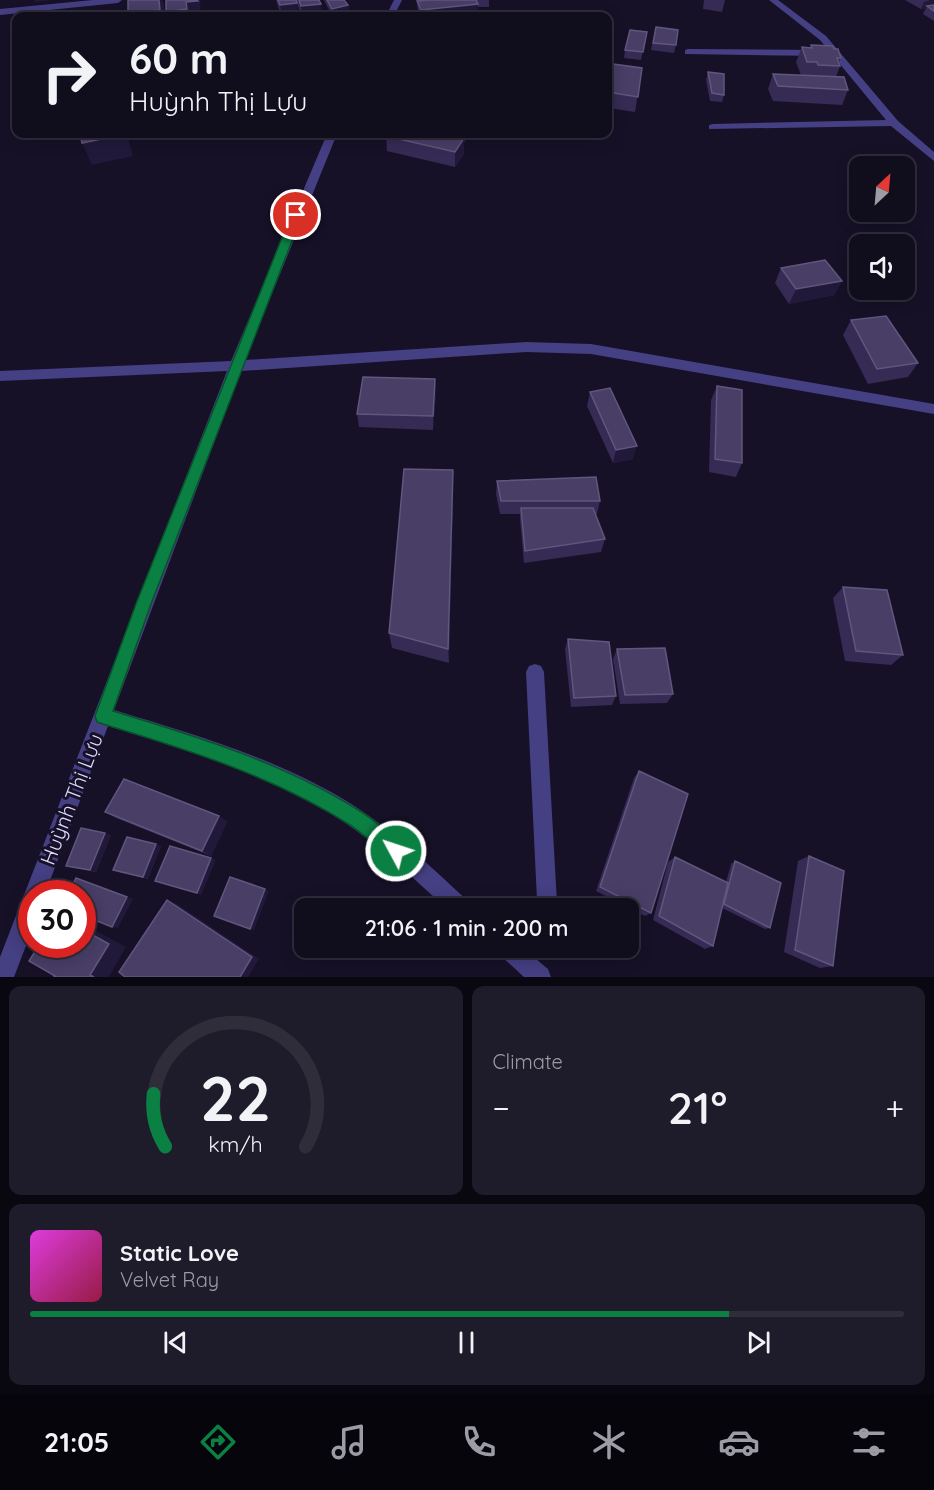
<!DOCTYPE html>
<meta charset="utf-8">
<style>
:root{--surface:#100d1d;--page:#1e1b2a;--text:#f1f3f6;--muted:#9c9ca4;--line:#302d3b;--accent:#0b8043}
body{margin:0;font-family:Quicksand,sans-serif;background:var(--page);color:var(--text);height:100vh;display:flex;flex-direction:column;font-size:22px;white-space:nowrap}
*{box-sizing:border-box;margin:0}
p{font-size:20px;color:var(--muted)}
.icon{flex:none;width:33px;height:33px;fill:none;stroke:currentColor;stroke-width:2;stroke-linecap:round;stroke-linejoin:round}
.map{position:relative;height:977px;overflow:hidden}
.drawer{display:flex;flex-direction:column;gap:9px;padding:9px;background:#090710;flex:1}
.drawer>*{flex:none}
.top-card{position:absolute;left:12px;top:12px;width:600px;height:126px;border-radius:12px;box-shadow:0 3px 15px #0003,0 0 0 2px var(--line);background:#100d1d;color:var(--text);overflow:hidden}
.needle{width:39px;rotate:26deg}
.buttons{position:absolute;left:849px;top:156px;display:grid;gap:12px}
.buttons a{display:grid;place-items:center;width:66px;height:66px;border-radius:12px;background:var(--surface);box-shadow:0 3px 15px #0003,0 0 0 2px var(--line);font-size:30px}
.speed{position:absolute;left:18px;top:880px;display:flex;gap:12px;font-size:30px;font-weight:700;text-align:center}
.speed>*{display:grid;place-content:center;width:78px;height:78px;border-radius:50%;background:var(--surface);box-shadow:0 3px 15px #0003,0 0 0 2px var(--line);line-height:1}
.speed .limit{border:9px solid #d22;background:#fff;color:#111}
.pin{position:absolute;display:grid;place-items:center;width:51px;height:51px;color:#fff;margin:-26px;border:3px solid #fff;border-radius:50%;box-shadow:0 2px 6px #0007}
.me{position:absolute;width:66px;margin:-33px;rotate:310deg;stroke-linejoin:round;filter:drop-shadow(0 0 4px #0008)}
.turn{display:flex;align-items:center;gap:21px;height:126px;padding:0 18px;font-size:27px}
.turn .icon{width:78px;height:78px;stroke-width:2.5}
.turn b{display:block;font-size:42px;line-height:51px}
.big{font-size:45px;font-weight:600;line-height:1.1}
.drawer .widget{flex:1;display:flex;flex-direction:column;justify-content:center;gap:9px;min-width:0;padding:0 21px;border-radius:12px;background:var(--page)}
.drawer .dial{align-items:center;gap:0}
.dial svg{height:156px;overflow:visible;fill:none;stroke:var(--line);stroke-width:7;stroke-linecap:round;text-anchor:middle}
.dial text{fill:var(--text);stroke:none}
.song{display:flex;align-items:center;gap:18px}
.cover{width:72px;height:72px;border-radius:9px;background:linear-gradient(135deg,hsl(300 70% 55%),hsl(340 70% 35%))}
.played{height:6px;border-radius:3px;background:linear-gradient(90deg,var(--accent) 80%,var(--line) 80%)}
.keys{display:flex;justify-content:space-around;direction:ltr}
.heat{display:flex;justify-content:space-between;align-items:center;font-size:33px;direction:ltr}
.drawer .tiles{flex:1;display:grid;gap:9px;grid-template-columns:1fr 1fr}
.widget:last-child{grid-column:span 2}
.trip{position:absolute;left:294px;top:898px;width:345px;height:60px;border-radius:12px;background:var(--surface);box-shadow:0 3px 15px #0003,0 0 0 2px var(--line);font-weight:600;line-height:60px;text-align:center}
.tabs{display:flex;height:96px;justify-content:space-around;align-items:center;background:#06050c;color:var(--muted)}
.tabs .icon{width:42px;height:42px}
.tabs .selected{color:var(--accent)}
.tabs b{font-size:27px;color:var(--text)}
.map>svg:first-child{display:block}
</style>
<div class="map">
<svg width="934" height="977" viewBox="0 0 934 977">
<rect width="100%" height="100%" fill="#161127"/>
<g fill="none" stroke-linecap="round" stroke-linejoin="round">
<path fill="#453f83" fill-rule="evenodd" d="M93 0H122L118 3 0 15V9Z
M394 0H402L394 16H386Z
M769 0H778L826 36 898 121 934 152V161L891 126 709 129V125L713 124 886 120 820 40Z
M688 49 820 50 825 53 820 56 685 54V50Z
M327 134H337L245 360 526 342 591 344 934 404V414L591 354 526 352 241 371 114 710C196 735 280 759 353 805 395 832 432 868 469 902L472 909H447C413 878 380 846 341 820 271 773 188 751 108 726L45 894H32V930L14 977H0V957L227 371 0 381V371L231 361Z
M535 664 541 666 544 672 557 903 555 909H533L537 900 526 672 529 666Z
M496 948H523L548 969 551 977H524L500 955Z"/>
</g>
<path fill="#362b54" d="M276 0H296L298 12H300L296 0H319L323 16 331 14 324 0H344L348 5 349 13 343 14 344 16H281Z
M427 0H489V7H478V16H418L417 1Z
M704 0H725L722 12 703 9Z
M905 0H934V21L923 14 926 8 921 9Z
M656 27 676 45 674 53 651 50Z
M647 32 641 60 624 58 625 50Z
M811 45 834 49 841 58 839 64 840 66 836 77 848 90 842 105 773 101 768 89 773 74 801 75 796 62 802 47 810 48Z
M642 68 635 112 608 108V84Z
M708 72 724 95 722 102 710 101 706 80Z
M447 134H470L464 142V154L455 167 387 151 386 136 447 135Z
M781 268 842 281 834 295 789 304 775 283Z
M851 320 918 363 908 377 868 384 843 335Z
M435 379 436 393 433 430 359 427 357 414Z
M717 386 742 463 736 477 709 472 711 400Z
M590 392 633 459 613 463 587 406Z
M497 481 600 501 597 514H595L605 539 601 552 524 563 520 520V514H500L496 494Z
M453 489 449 663 392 648 389 633Z
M843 587 903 655 891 665 845 661 833 598Z
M568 639 616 696 612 705 571 707 565 649Z
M617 649 673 694 667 703 620 704 613 659Z
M639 771 651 913 645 916 596 891 634 778Z
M105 812 219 816 227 822 211 856 116 818Z
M111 835 96 872 73 868 66 866Z
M161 846 148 879 119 872 113 870Z
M809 856 833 966 820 968 784 952 798 861Z
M675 857 726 882 731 864 735 861 770 928 765 929 722 908 713 946 705 949 653 920 668 862Z"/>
<path fill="#21193a" d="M34 0H51L35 2Z
M159 0H162L164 4V16H130L128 13Z
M197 0H200L201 16H168L166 12 186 2Z
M930 0H934V5L927 6 926 8 921 9 924 2Z
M297 3 299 16 291 14 292 16H282L280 5Z
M321 4 323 16H303L301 6Z
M478 4V16H421V10Z
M348 5 349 13 333 16 332 9Z
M124 134H127L133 156 92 165 82 143Z
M465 134H470L465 142Z
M464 138V154L455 167V152Z
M842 281 834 295 789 304 796 289Z
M435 379 436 393 433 430V416Z
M637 446 633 459 613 463 616 450Z
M453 470V489L449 663 448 649Z
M219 816 227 822 211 856 202 851Z
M105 833 111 835 96 872 90 870Z
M156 844 161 846 148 879 143 877Z
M211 858 216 860 201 895 197 893Z
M83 880 133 899 118 928 112 927Z
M265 889 269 891 254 930 250 929Z
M167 900 177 904 259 959 248 977H240Z
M82 923 126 947 109 977H110H94L90 975 82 929Z"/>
<path fill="#483e66" stroke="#60567e" stroke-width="1.5" d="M128 0H159L160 10 128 13Z
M166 0H197L198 1 186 2 187 9 166 12Z
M278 0H296L297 3 280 5Z
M299 0H319L321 4 301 6Z
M327 0H344L348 5 332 9Z
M427 0H476L478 4 421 10 417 1Z
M934 5V11L927 6Z
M307 11 310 16H293L291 14Z
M342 12 344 16H340L338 14 319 16Z
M338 14 340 16H323Z
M656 27 678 30 676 45 653 43Z
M630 30 647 32 643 52 625 50Z
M811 45 833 46 834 49H838L841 58H837L840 66 818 65 817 62H807L802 47 812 48Z
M613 64 642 68 638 97 608 92V84Z
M708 72 724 74V95L712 93Z
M773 74 844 77 848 90 778 86Z
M80 134H125L82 143Z
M388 134H443L464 138 455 152 386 136Z
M825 260 842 281 796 289 781 268Z
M886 316 918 363 877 369 851 320Z
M363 377 435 379 433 416 357 414Z
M717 386 742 390V463L715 459Z
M610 388 637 446 616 450 590 392Z
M404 469 453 470 448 649 389 633Z
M596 477 600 501H501L497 481Z
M521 508H593L605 539 525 551Z
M843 587 887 590 903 655 856 651Z
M568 639 609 642 616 696 574 698Z
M665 648 673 694 625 695 617 649Z
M639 771 688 794 651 913 600 887Z
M124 779 219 816 202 851 105 812Z
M81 828 105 833 90 870 66 866Z
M127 837 156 844 143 877 113 870Z
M170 846 211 858 197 893 155 881Z
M809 856 844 871 833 966 795 950Z
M675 857 728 883 713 946 659 916Z
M735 861 781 883 770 928 724 904Z
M230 877 265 889 250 929 214 916Z
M76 878 127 897 112 927 82 915V894H68Z
M167 900 252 957 240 977H125L119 972Z
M82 929 109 944 90 975 94 977H54L55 976 29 961 39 945H82Z"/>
<path fill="#0b8043" stroke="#07532c" stroke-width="1.5" d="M296 212 302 215 151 604 113 711C199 737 287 764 363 813 377 822 389 834 402 845L405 851 402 858 396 860 389 858C377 847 364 834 350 825 275 777 189 750 103 724L97 722 95 716 136 604 291 215Z"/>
<g text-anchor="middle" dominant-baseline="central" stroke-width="6" stroke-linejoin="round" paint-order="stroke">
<g font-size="21" fill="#dfd9fd" stroke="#161127">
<text transform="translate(71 799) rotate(-69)">Huỳnh Thị Lựu</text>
</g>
</g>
</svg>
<div class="buttons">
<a><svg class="needle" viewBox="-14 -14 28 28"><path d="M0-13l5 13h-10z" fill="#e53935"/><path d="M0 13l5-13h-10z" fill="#9c9ca4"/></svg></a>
<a><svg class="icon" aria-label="sound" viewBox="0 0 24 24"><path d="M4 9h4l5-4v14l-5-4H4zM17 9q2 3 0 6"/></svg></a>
</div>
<div class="speed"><div class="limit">30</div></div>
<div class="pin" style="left:296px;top:215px;background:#d93025"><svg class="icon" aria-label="arrive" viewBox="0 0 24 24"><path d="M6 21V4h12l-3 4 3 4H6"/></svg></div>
<svg class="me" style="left:396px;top:851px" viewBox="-20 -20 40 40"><circle r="17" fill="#0b8043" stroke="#fff" stroke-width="3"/><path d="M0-11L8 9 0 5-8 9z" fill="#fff"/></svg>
<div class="trip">21:06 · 1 min · 200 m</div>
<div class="top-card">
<div class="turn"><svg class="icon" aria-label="right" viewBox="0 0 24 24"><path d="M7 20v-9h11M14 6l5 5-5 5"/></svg><div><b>60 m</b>Huỳnh Thị Lựu</div></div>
</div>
</div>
<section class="drawer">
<div class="tiles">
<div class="widget dial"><svg viewBox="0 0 100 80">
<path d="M14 69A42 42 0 1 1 86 69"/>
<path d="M14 69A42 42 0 0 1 8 42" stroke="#0b8043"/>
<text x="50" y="56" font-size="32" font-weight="700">22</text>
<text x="50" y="72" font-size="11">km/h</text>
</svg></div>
<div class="widget"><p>Climate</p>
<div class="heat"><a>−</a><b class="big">21°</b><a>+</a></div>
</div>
<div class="widget">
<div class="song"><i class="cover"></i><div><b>Static Love</b><p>Velvet Ray</p></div></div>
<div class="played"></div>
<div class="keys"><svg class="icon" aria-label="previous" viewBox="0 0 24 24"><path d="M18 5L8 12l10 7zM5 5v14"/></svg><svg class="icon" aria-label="pause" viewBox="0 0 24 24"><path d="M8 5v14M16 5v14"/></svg><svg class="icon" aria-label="next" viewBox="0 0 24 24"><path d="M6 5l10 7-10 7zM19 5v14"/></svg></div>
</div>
</div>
</section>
<nav class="tabs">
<b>21:05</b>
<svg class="icon selected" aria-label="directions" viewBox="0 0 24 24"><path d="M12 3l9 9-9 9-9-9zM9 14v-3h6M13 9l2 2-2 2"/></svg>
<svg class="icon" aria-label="music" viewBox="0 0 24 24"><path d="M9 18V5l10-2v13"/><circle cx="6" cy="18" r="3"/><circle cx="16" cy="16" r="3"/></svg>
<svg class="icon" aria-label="phone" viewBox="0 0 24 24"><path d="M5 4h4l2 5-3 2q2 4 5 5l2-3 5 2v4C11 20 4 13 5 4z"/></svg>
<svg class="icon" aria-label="climate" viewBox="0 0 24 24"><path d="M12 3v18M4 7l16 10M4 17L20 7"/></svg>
<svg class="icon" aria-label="car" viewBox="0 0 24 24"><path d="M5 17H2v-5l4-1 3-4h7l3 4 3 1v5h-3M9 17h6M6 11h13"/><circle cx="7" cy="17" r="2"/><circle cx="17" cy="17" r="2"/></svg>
<svg class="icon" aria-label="filters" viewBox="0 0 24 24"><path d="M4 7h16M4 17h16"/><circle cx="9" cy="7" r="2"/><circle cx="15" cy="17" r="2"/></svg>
</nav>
